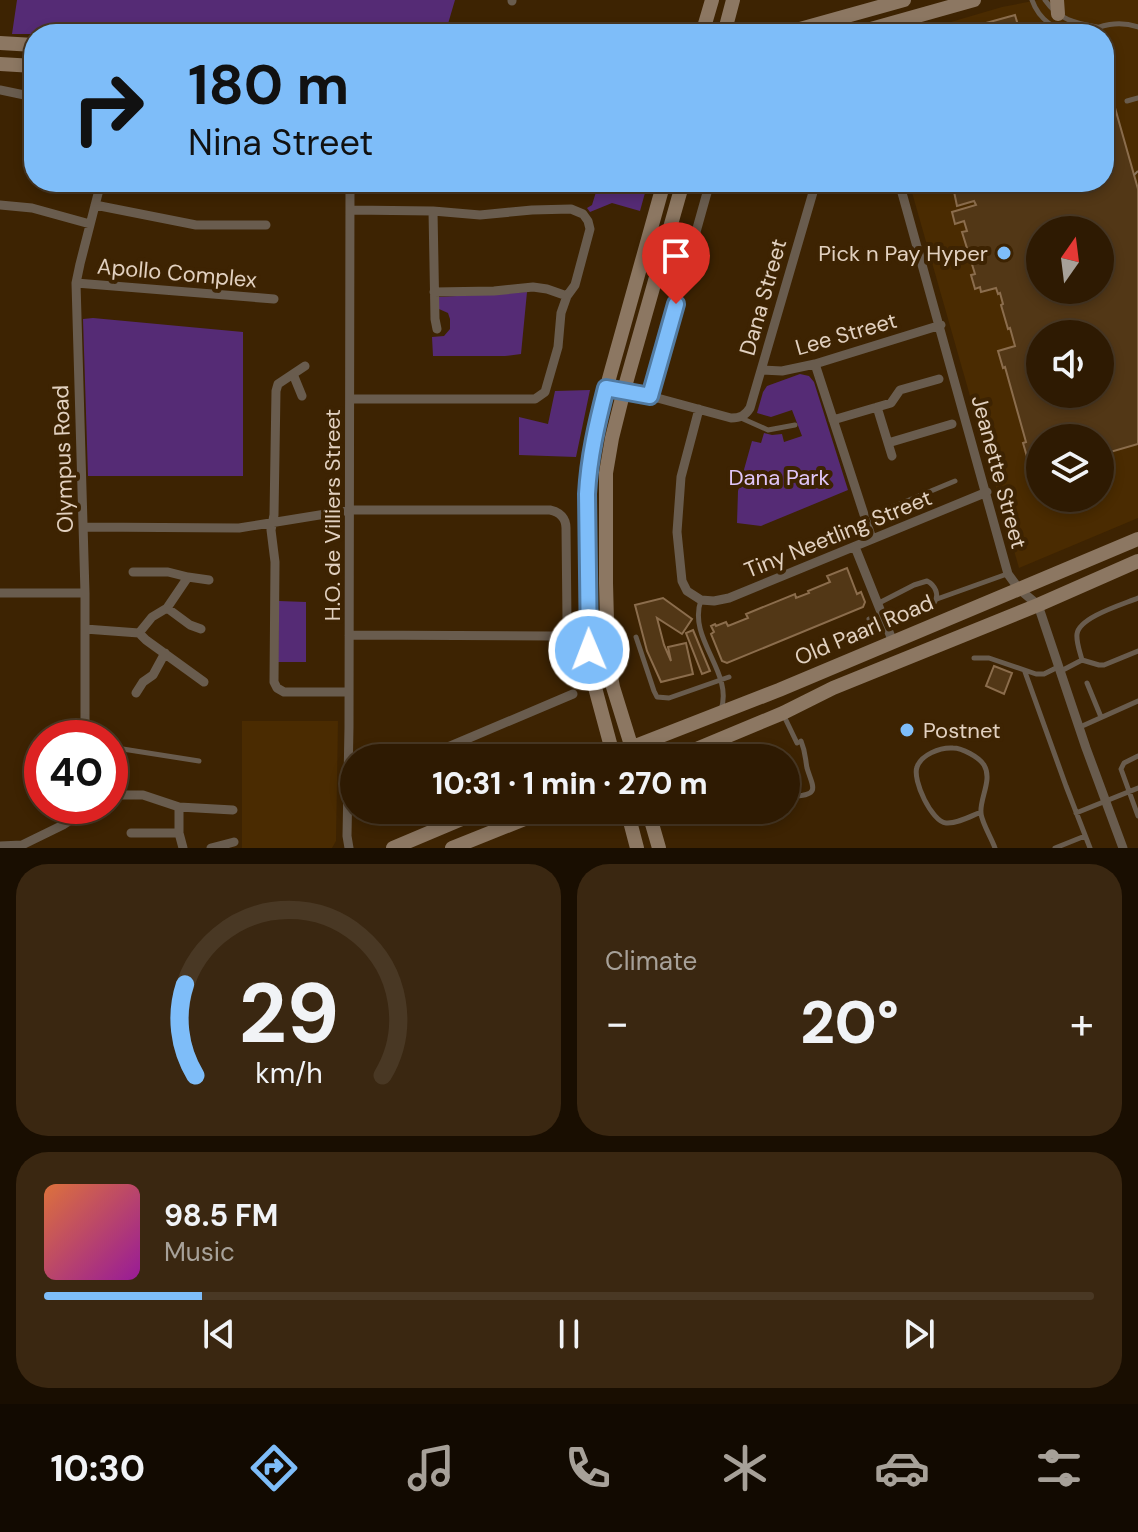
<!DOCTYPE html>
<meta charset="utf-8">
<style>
:root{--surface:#2e1a02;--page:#3a2711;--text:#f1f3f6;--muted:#a7a199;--line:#493824;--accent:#7ebdf9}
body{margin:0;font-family:"DM Sans",sans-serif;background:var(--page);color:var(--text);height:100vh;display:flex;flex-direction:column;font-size:30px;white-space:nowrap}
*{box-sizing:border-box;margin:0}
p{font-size:26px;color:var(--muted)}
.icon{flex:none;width:44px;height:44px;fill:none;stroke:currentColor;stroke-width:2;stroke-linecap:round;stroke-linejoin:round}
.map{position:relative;height:848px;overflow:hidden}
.drawer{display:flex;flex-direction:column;gap:16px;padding:16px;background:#190e01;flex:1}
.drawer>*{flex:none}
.hud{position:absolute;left:24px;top:24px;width:1090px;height:168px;border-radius:32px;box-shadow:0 4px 12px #0003,0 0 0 2px var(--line);background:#7ebdf9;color:#111;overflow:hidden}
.needle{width:52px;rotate:14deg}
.fabs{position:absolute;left:1026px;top:216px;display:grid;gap:16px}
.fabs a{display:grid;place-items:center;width:88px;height:88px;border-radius:50%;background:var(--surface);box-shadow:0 4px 12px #0003,0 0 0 2px var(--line);font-size:40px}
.speed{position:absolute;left:24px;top:720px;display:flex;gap:16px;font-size:40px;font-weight:700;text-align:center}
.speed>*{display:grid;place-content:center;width:104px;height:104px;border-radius:50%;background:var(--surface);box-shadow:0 4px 12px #0003,0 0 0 2px var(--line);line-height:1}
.speed .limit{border:12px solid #d22;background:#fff;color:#111}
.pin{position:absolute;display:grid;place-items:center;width:68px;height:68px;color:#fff;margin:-82px -34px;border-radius:50% 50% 50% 0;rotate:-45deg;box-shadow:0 0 8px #0007}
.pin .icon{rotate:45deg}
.me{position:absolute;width:88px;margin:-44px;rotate:359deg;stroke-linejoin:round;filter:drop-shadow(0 0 6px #0008)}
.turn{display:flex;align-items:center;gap:28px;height:168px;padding:0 32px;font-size:36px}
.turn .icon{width:104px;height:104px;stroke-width:2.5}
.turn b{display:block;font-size:56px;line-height:68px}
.big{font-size:60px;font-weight:800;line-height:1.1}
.drawer .card{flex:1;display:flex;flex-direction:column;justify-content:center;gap:12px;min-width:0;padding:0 28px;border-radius:32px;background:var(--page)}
.drawer .dial{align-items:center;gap:0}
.dial svg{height:208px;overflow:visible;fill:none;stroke:var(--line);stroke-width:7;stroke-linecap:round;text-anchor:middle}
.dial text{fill:var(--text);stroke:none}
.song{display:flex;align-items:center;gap:24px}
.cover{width:96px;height:96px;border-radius:12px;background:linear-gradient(135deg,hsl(20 70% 55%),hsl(300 70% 35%))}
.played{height:8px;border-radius:4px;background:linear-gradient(90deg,var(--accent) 15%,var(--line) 15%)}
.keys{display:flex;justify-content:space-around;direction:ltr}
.heat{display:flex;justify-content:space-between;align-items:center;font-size:44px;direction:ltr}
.drawer .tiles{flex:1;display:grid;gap:16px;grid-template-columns:1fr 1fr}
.card:last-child{grid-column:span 2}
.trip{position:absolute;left:340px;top:744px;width:460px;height:80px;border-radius:40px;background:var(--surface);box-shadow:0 4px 12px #0003,0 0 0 2px var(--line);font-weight:800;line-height:80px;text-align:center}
.dock{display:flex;height:128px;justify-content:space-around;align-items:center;background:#120a01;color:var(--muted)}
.dock .icon{width:56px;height:56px}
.dock .selected{color:var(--accent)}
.dock b{font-size:36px;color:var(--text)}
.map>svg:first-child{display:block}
</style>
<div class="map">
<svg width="1138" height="848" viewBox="0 0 1138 848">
<rect width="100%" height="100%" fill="#3d2302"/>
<path fill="#4a2b01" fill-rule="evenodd" d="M1038 0H1138V518L1019 568 909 182H1104V34H910L1002 7ZM1040 230H1100V290H1040ZM1040 334H1100V394H1040ZM1040 438H1100V498H1040Z
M242 721H338L336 841 332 848H242Z"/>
<path fill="#552b75" d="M17 0H455L445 34H12Z
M599 182H648L640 211 612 203 590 212 587 208 592 205Z
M527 292 521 354 505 356H433L432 337 444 336 450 329V319L448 313 439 309V297Z
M93 318 243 332V476H88L83 319Z
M800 374 809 376 814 382 848 490 761 526 737 523 738 491 752 441 761 443 764 433 772 435 782 434 784 442 802 436 792 410 771 417 757 413 763 392 767 386Z
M590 390 576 457 519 455V417L548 424 555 391Z
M279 601 306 602V662H278Z"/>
<path fill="#523716" stroke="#8b6d4d" stroke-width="2" fill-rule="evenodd" d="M1015 15 1020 32 1041 26 1044 34H946Z
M1104 69 1138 189V444L1100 455V438H1040V472L1032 474 1023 443 1026 442 1005 367 1003 368 998 351 1015 346 1010 328 1008 329 1001 305 1003 304 1000 293 998 294 996 288 981 292 980 287 975 289 971 275 975 274 962 232 967 231 964 221 955 224 952 212 976 205 974 201 957 206 952 182H1104ZM1040 230H1100V290H1040ZM1040 334H1100V394H1040Z
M847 568 857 594 861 592 865 602 863 607 727 663 722 661 711 634 714 632 711 626 715 624 716 626 726 622 728 626 748 618 746 614 795 594 796 598 809 593 808 591 830 582 827 576Z
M663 598 692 619 682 634 657 618 664 645 671 661 668 647 686 643 693 674 661 682 647 651 635 605Z
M693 630 710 671 702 674 686 633Z
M994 666 1012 673 1004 694 986 686Z"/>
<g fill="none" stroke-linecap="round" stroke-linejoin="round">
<path stroke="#8a745b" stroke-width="2" stroke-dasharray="6 6" stroke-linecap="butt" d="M1134 175 1138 171
M592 748 595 758"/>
<path stroke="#695c4e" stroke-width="5" d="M1032 0C1039 20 1056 31 1077 34
M1045 0C1059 20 1075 23 1097 27
M1082 34C1101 25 1118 20 1138 27
M1127 101 1138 98
M741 418 768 430 795 425
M866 518 955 481
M937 599 1007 574
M701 600C687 639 734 672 721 710
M879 603 914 585 927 581C935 585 940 595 934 603L885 621
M869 619 882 614
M636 637 654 691 657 697 669 698 729 677
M974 658H989L1036 674H1044L1058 667
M1082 660C1080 652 1076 642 1077 634 1079 617 1124 604 1138 598
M1061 671 1082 660 1099 665H1104L1138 651
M1025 672 1066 786 1090 848
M1087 683 1101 717
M783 714 797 743
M1080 727 1138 701
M110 747 199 761
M777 752 779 758
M1138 756 1124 763 1121 769 1138 816
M786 775 796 796C821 795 812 785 807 768 805 758 806 753 801 741
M981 812C971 816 957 824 946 823 932 822 912 780 917 767 921 755 940 747 953 748 962 748 979 757 984 765 993 780 979 799 981 814 983 825 991 837 995 848
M1076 813 1138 788
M1055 848 1085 836"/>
<path stroke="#695c4e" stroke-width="9" d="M512 1V0
M0 90 34 97
M899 182 1008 574 1019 589 1038 605 1086 748 1123 848
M0 205 32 208 90 224
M95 205 196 225H266
M433 211 435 319 437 329
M76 283 274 299
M434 292 494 291 533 287 547 289 567 296
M815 364 872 539
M305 366 278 384 276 391 274 515 271 530 275 562 274 682 277 688 284 692H349
M761 370 782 371 815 364 941 325
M293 374 302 396
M606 388 650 396 731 418C740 418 745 416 750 408L816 182
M650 396 710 182
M350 399H535L545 392 558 347 561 313 567 296 575 285 590 229 588 221 583 214 571 209 532 210 480 215 433 211 351 210
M877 407 892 456
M699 409 681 477 677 532 682 581 687 591 701 600 714 601 729 598 987 492
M833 420 891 403 900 390 939 379
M888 443 952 424
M84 527 239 528 350 510H550C560 512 566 518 566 528L567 621C567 630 561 635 552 636L349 635
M855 547 893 642
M188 577 209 580
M0 593H85
M167 608 190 625 201 629
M85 629 139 633 152 617 167 608 188 577 168 572H133
M139 633 146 640 204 682
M136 693 143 682 153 675 165 653
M85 738V593L76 283 80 264 101 182
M422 758 573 694
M110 795H143L179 807 233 810
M179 807V833L183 848
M131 833H179
M0 846 22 845 63 825 77 816 82 806
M211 848 234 842
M349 848 347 836 349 727 350 182"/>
<path stroke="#8c7762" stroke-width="14" d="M1057 0 1058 14
M702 34 712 0
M724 34 733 0
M782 34 904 0
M853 34 974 0
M0 43 34 45
M0 64 34 66
M625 750 779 690 1138 539
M614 758 590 669 588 638 587 494C590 442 605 393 619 343 634 289 649 236 664 182
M635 758 613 687 608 661 606 583V473L612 438 624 390 683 182
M675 758 783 713 833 688 1038 605 1138 561
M627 810 637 848
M648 810 659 848
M393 848 483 810
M452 848 547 810"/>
</g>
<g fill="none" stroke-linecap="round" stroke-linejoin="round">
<g stroke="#527ba2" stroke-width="20">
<path id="route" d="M589 650 587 494C589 457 597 423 606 388L650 396 676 304"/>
</g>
<use href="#route" stroke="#7ebdf9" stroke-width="14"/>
</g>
<g fill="#7ebdf9" stroke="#3d2302" stroke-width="3">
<circle cx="1004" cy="253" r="8"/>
<circle cx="907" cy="730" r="8"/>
</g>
<g text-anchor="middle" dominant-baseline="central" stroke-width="8" stroke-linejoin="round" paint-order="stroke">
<g font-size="22" fill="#e2d1c0" stroke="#3d2302" text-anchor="end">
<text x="988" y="253">Pick n Pay Hyper</text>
<text x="923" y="730" text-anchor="start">Postnet</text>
</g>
<g font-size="22" fill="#e2d1c0" stroke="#3d2302">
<text transform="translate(177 273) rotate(5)">Apollo Complex</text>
<text transform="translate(763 297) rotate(-74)">Dana Street</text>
<text transform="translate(846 334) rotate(-16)">Lee Street</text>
<text transform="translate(63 459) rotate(-92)">Olympus Road</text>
<text transform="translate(999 472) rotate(75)">Jeanette Street</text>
<text transform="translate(332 515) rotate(-90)">H.O. de Villiers Street</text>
<text transform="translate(838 534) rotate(-22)">Tiny Neetling Street</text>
<text transform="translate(864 630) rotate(-23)">Old Paarl Road</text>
</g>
<g font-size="22" fill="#e0c6f8" stroke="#3d2302">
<text x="779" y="477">Dana Park</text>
</g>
</g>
</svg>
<div class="fabs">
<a><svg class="needle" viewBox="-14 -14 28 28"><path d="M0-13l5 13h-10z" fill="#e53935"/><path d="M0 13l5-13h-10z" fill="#a7a199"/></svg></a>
<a><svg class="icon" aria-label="sound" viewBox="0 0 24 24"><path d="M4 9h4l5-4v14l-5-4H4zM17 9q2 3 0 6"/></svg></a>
<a><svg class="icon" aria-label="layers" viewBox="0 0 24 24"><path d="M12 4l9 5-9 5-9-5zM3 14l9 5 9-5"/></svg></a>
</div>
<div class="speed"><div class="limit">40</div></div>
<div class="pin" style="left:676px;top:304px;background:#d93025"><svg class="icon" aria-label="arrive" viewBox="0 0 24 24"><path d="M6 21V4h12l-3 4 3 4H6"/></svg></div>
<svg class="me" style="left:589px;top:650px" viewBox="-20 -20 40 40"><circle r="17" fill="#7ebdf9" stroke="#fff" stroke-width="3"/><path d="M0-11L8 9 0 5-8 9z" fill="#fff"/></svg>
<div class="trip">10:31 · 1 min · 270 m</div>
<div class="hud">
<div class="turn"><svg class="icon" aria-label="right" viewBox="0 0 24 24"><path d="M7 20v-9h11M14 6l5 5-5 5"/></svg><div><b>180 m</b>Nina Street</div></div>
</div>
</div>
<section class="drawer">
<div class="tiles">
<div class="card dial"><svg viewBox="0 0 100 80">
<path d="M14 69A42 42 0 1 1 86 69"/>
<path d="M14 69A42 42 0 0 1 10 34" stroke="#7ebdf9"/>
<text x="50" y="56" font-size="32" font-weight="700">29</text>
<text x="50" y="72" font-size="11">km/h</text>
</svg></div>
<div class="card"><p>Climate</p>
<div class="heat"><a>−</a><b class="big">20°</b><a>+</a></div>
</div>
<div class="card">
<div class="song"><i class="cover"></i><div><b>98.5 FM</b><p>Music</p></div></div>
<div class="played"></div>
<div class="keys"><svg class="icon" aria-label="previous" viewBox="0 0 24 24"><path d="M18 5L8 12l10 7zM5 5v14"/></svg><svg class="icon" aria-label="pause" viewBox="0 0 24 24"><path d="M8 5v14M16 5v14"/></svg><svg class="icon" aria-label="next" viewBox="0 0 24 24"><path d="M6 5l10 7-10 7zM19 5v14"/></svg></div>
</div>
</div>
</section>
<nav class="dock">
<b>10:30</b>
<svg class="icon selected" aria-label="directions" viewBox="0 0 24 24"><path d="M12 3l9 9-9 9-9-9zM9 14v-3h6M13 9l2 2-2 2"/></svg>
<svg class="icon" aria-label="music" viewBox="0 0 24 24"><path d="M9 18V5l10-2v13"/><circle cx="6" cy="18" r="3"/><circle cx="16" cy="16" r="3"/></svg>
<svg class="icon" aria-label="phone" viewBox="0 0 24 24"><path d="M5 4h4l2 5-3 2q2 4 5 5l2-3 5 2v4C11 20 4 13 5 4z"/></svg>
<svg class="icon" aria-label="climate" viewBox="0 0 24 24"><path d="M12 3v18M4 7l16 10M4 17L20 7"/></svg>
<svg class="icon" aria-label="car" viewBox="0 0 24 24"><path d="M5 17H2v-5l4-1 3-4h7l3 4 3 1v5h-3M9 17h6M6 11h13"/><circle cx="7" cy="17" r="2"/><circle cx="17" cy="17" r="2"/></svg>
<svg class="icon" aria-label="filters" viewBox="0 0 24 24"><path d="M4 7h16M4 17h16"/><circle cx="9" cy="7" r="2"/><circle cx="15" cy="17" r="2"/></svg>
</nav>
